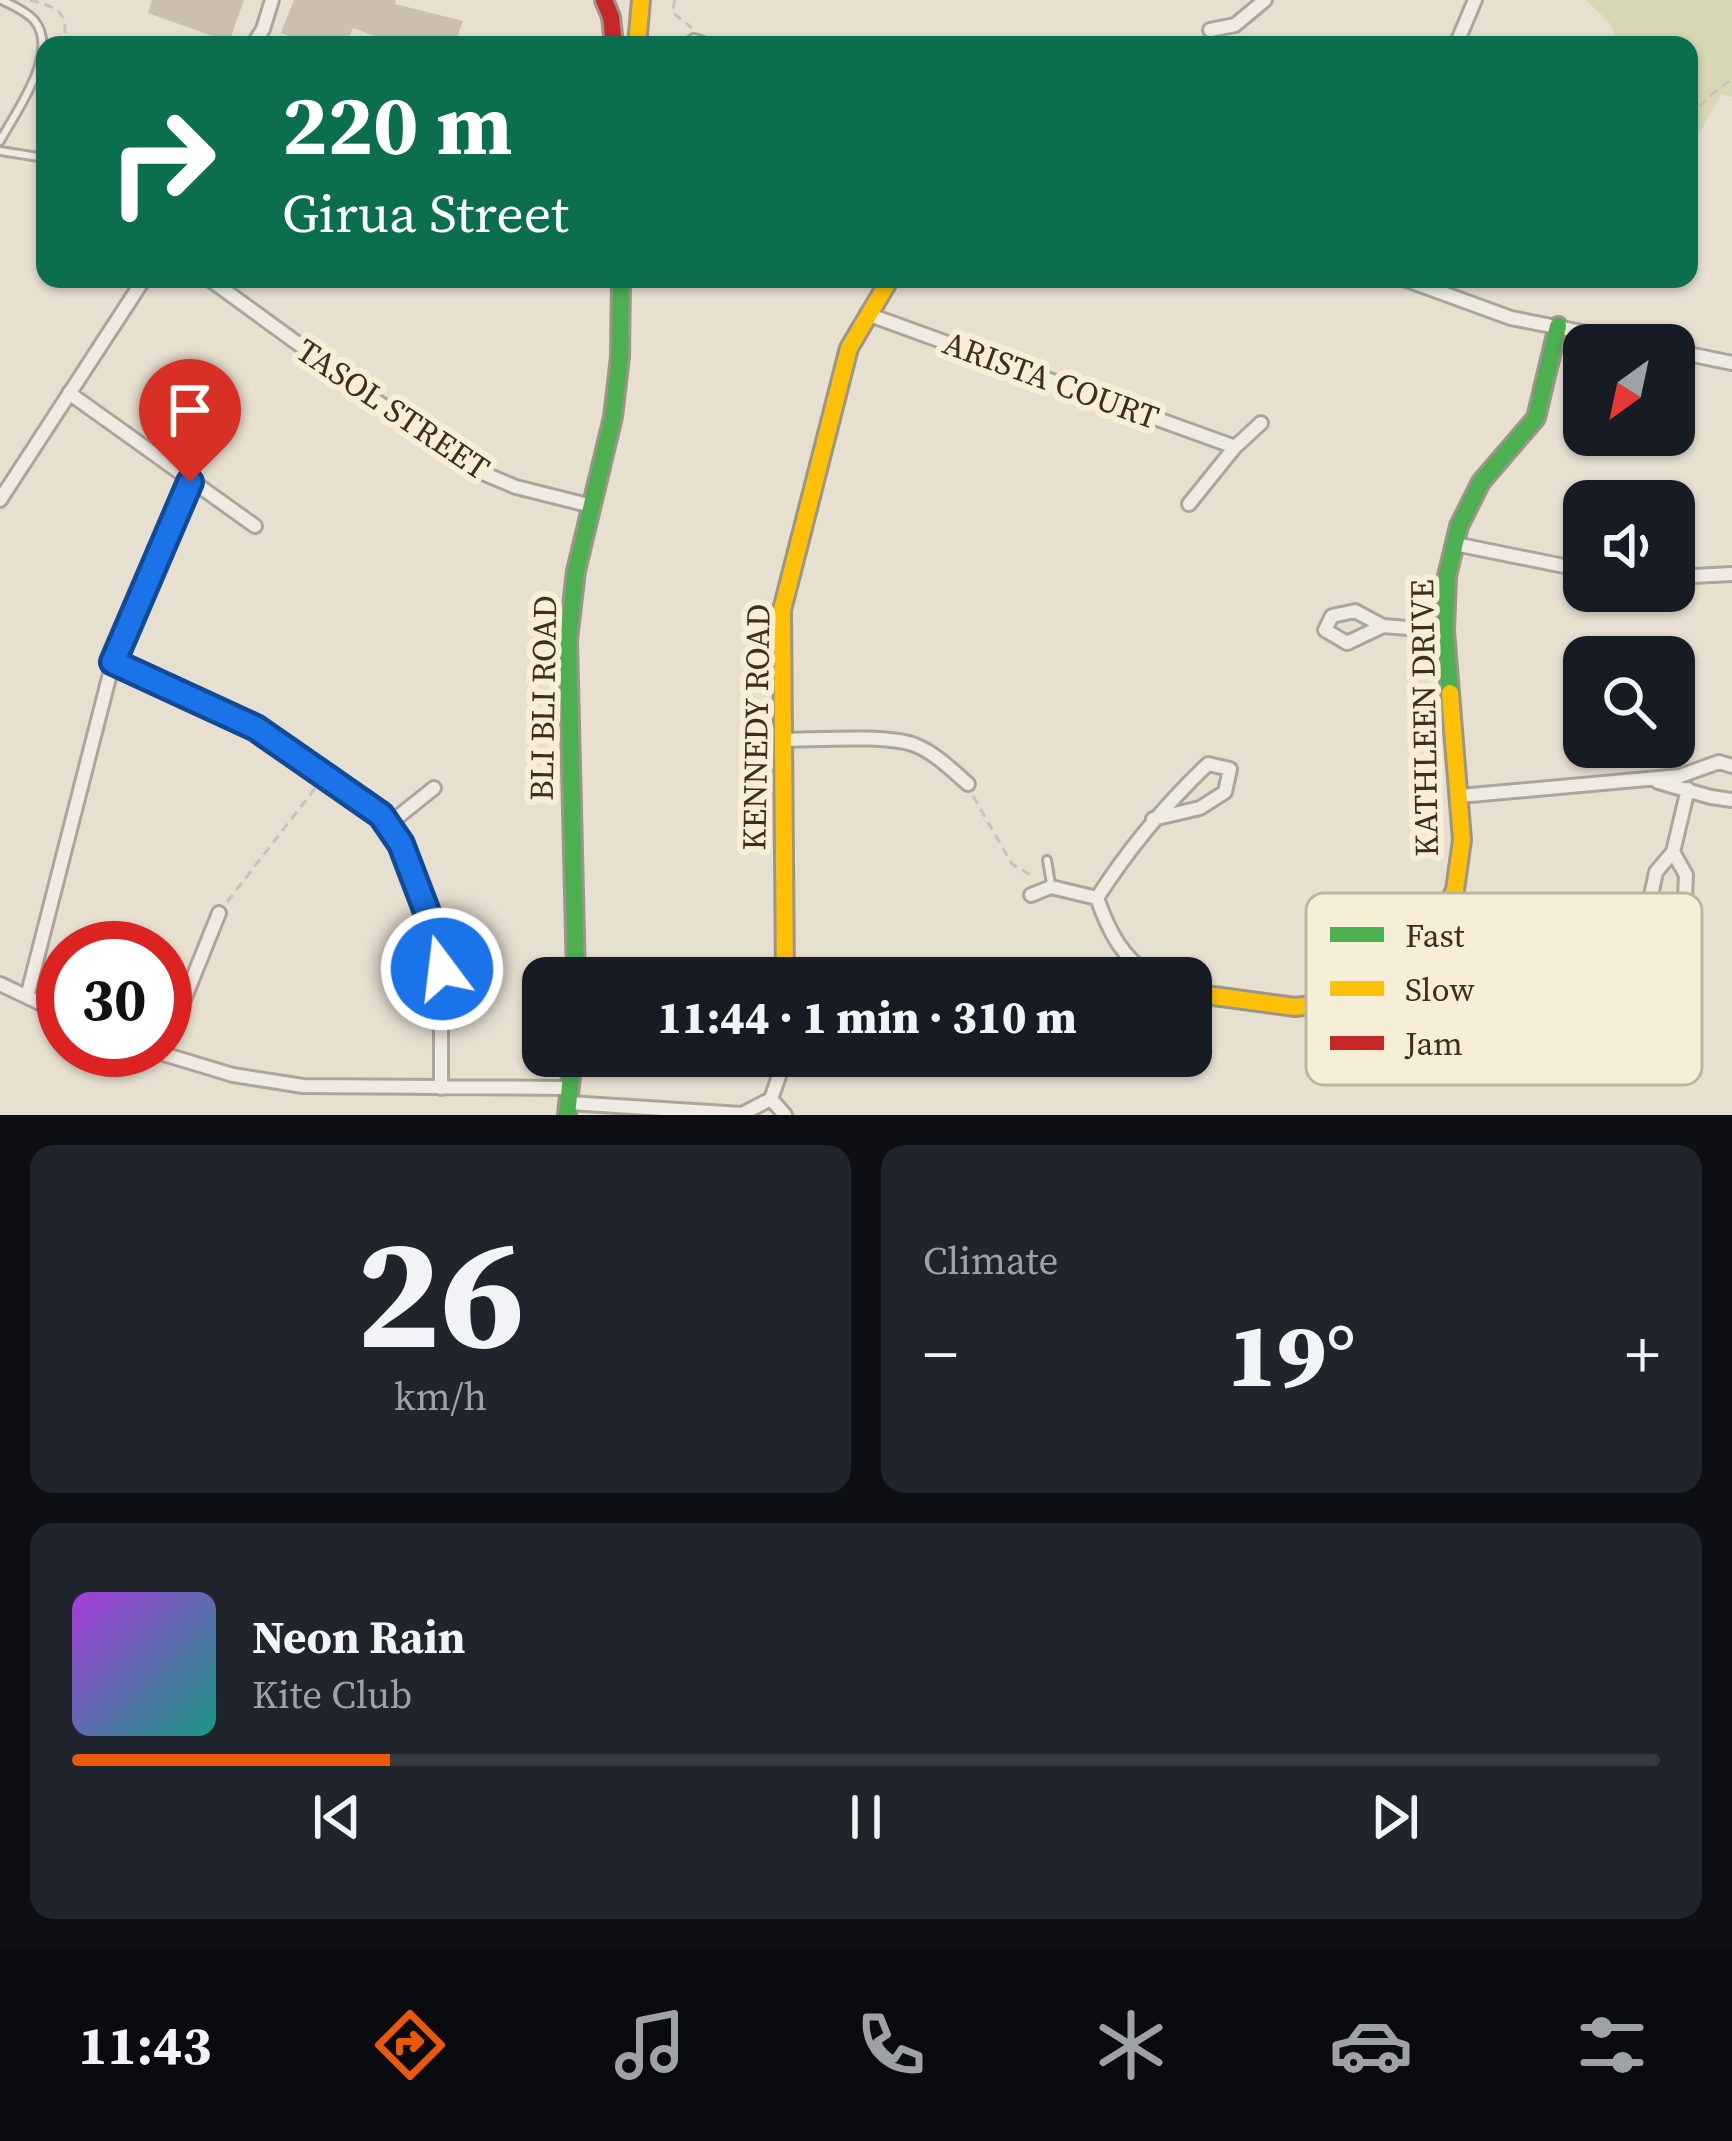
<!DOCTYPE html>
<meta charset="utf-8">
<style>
:root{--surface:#171b24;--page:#20242c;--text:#f1f3f6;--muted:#9ea1a6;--line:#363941;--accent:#ea580c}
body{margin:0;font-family:"Source Serif 4",serif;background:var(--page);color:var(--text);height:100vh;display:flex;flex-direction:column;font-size:45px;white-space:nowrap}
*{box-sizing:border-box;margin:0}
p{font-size:39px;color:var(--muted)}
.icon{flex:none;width:66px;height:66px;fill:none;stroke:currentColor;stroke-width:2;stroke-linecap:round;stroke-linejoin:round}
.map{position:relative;height:1115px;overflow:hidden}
.drawer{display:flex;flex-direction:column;gap:30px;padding:30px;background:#0d0f14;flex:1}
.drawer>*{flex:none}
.top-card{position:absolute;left:36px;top:36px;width:1662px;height:252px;border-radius:24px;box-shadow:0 3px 9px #0004;background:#0b6e4f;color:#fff;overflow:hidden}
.needle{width:78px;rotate:213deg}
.fabs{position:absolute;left:1563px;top:324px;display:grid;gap:24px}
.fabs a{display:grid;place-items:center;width:132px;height:132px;border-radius:24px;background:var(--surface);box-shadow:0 3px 9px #0004;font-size:60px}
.speed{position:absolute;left:36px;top:921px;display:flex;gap:24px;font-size:60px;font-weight:700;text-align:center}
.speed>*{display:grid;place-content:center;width:156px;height:156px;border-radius:50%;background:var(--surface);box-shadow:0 3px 9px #0004;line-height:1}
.speed .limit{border:18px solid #d22;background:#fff;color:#111}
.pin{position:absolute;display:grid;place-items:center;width:102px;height:102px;color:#fff;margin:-123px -51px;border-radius:50% 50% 50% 0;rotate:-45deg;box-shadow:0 0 12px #0007}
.pin .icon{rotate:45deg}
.me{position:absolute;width:132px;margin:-66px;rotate:345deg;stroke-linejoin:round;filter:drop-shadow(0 0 9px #0008)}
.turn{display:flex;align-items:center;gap:42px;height:252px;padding:0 48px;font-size:54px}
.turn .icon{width:156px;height:156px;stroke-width:2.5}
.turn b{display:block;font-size:84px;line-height:102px}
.big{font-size:90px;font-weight:800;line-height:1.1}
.drawer .widget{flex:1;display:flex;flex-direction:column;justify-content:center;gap:18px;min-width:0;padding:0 42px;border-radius:24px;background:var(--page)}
.drawer .dial{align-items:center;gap:0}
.dial b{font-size:156px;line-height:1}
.song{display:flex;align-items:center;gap:36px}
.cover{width:144px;height:144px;border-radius:18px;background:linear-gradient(135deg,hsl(280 70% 55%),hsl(170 70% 35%))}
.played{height:12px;border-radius:6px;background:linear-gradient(90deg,var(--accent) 20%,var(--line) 20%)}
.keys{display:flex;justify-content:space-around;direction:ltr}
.heat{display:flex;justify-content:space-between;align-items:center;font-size:66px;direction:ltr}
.drawer .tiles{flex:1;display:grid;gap:30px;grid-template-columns:1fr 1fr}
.widget:last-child{grid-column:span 2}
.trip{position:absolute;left:522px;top:957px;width:690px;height:120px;border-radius:24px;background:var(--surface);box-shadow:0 3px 9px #0004;font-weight:800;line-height:120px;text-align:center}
.tab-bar{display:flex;height:192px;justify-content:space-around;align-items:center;background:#090b0e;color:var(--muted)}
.tab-bar .icon{width:84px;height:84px}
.tab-bar .selected{color:var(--accent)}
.tab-bar b{font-size:54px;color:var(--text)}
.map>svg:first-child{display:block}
</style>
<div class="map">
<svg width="1732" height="1115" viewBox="0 0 1732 1115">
<rect width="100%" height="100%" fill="#e7e0d1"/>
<path fill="#d6d7b3" d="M1586 0H1732V97L1721 94 1696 140 1689 136V45H1620L1608 21Z"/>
<path fill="#cbbfb2" d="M152 0H244L229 42 148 13Z
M294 0H396L395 4 463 21 454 45H377L380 38 353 28 346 45H314L281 33Z"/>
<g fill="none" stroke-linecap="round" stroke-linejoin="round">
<g stroke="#ada599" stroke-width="12">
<path id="lane" d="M0 141C16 111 61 52 34 20 26 11 13 6 2 0
M0 151 45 158
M1047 860 1051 884"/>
</g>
<g stroke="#ada599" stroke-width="18">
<path id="street" d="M1210 30 1235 25 1265 0
M694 41 706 45
M253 45 263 29 272 0
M1456 45 1475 0
M209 279 466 466 516 487 592 506
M1404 279 1511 318 1648 345
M867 314 1235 447 1189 504
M1674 351 1732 363
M69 393 255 526
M1235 447 1261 423
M0 500 144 279
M1455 544 1584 570
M1674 577 1732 574
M1383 626 1355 611 1332 616 1325 630 1347 643 1383 626 1445 631
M113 662 270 736 371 808 389 824 401 844 433 926 441 955V1088
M782 740C815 740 886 734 915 745 935 753 952 770 968 784
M1658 782 1711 797 1732 800
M1460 796 1680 776 1719 762 1732 766
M1153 819 1200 808 1225 792 1230 769 1208 764C1165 805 1129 848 1097 898 1109 932 1122 958 1154 978
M389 824 434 788
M1673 852 1686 875 1684 919 1664 932 1648 910 1656 872 1673 852 1688 789
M1031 895 1051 887 1097 898
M0 984 63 1014
M27 997 113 662 190 482
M165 1047 219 913
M150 1050 233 1075 303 1086 570 1088
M771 1099 785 1115
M569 1103 742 1114 771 1099 786 1056"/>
</g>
<g stroke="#9c958a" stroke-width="22">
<path id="fast" d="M1450 693 1445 631 1447 576 1459 526 1481 482 1536 418 1558 326
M576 978 568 640 576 571 613 417 620 357 621 279
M567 1115 573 1056"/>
</g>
<g stroke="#9c958a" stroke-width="22">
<path id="slow" d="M637 45 641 0
M785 978 782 610 849 348 890 279
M1191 993 1295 1007 1353 1000 1389 982 1427 950 1455 890 1462 840 1450 693"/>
</g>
<g stroke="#9c958a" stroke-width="22">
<path id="jam" d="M604 0 611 17 614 45"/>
</g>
<path stroke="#c8c2b9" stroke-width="3" stroke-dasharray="9 6" stroke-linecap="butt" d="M30 0C59 8 70 12 63 45
M675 0 672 12 692 28
M1689 164C1695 146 1689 139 1691 124 1693 106 1719 89 1732 79
M973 796 1012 864 1034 877
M227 902 317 786"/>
<use href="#lane" stroke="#efebe3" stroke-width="6"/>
<use href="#street" stroke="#efebe3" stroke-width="12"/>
<use href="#fast" stroke="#4caf50" stroke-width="16"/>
<use href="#slow" stroke="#ffc107" stroke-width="16"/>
<use href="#jam" stroke="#c62828" stroke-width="16"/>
</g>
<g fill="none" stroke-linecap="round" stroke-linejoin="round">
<g stroke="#114b97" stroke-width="30">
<path id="route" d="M190 482 113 662 256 728 381 815 401 844 438 941 442 969"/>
</g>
<use href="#route" stroke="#1a73e8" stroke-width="21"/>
</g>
<g text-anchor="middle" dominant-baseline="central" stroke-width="12" stroke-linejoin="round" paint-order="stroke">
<g font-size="33" fill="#3d2e20" stroke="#f7eed8">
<text transform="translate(1051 380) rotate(20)">ARISTA COURT</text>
<text transform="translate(393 409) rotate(34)">TASOL STREET</text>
<text transform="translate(543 698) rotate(-89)">BLI BLI ROAD</text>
<text transform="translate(1424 718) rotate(-91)">KATHLEEN DRIVE</text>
<text transform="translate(756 727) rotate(-89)">KENNEDY ROAD</text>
</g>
</g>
<rect x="1306" y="893" width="396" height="192" rx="18" fill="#f7eed8" stroke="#bfb4a1" stroke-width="3"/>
<rect x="1330" y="927" width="54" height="15" fill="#4caf50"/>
<rect x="1330" y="981" width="54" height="15" fill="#ffc107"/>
<rect x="1330" y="1036" width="54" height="14" fill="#c62828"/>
<g font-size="33" fill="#3d2e20">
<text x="1405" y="947">Fast</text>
<text x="1405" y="1001">Slow</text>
<text x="1405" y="1055">Jam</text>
</g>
</svg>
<div class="fabs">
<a><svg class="needle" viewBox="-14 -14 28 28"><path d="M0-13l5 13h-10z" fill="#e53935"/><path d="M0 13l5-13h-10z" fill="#9ea1a6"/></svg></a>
<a><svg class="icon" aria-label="sound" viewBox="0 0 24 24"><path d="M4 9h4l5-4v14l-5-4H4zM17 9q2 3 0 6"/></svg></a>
<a><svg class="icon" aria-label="search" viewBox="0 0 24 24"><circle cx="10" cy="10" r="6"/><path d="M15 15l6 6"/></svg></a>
</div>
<div class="speed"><div class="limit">30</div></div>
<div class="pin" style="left:190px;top:482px;background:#d93025"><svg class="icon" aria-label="arrive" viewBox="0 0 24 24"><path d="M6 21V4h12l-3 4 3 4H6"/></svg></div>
<svg class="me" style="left:442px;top:969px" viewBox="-20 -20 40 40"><circle r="17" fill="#1a73e8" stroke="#fff" stroke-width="3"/><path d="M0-11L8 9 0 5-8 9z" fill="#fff"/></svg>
<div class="trip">11:44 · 1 min · 310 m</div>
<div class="top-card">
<div class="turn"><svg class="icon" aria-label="right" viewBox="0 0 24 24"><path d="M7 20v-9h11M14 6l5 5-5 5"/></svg><div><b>220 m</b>Girua Street</div></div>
</div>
</div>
<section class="drawer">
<div class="tiles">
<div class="widget dial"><b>26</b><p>km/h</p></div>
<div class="widget"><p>Climate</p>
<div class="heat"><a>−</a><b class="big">19°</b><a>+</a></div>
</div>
<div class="widget">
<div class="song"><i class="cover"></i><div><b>Neon Rain</b><p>Kite Club</p></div></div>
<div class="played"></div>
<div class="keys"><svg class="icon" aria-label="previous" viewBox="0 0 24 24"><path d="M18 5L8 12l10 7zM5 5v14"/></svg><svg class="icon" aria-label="pause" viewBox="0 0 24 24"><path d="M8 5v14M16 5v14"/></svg><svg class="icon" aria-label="next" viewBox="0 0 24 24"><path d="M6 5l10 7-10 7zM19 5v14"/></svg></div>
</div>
</div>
</section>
<nav class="tab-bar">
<b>11:43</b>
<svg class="icon selected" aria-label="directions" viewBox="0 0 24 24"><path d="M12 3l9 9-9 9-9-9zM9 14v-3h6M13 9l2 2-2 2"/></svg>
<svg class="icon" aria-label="music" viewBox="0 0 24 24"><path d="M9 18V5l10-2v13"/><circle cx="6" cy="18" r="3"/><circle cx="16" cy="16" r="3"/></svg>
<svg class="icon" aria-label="phone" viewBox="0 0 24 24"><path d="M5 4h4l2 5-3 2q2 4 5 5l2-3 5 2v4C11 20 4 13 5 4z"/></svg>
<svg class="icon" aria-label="climate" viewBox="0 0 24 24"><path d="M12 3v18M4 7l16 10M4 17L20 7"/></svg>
<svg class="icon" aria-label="car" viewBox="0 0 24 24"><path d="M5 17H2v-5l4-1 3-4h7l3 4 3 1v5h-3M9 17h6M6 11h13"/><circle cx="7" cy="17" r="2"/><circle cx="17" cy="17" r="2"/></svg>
<svg class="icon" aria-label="filters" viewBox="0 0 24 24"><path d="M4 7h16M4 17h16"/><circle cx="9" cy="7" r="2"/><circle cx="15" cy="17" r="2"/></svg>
</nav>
